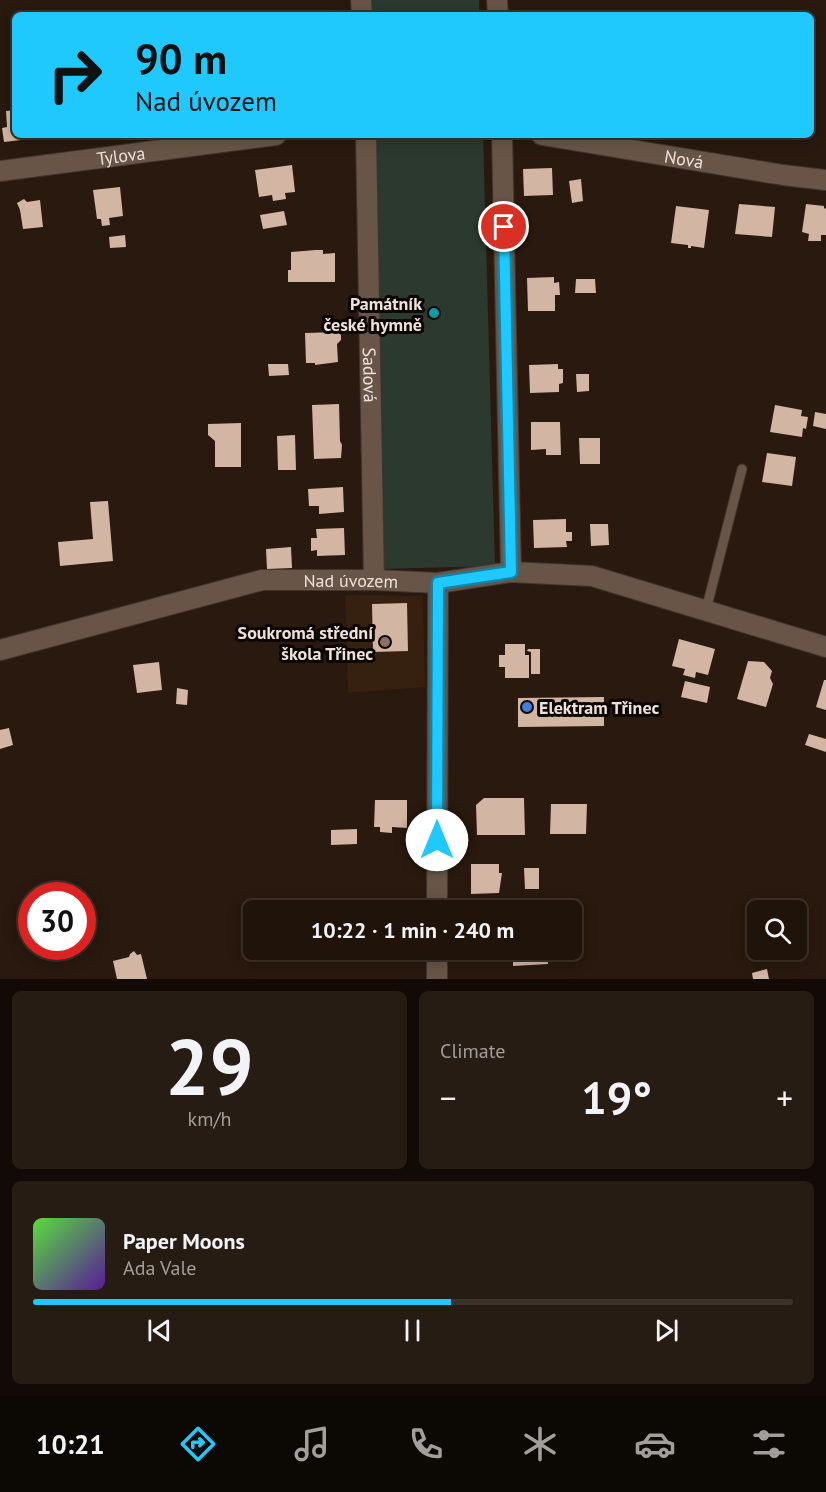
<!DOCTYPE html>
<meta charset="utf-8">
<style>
:root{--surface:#1f130a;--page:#271c13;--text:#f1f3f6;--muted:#a19e9c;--line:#3c322b;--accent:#20c9fd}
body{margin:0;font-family:"PT Sans",sans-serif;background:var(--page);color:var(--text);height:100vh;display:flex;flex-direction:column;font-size:22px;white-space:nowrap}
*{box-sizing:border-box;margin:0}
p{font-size:20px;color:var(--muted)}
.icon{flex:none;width:33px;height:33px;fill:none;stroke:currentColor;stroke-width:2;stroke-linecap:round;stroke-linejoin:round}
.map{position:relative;height:979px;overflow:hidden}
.drawer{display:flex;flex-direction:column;gap:12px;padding:12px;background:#110a06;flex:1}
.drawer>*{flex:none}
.guide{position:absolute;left:12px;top:12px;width:802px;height:126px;border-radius:9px;box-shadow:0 3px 15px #0003,0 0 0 2px var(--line);background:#20c9fd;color:#111;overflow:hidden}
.fabs{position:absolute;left:747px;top:900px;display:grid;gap:12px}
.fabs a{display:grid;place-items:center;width:60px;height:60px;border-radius:9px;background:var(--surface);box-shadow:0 3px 15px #0003,0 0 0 2px var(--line);font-size:30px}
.speed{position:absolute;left:18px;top:882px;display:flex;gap:12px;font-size:30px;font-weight:700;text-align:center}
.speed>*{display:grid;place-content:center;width:78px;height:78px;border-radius:50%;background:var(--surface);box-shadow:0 3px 15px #0003,0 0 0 2px var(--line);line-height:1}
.speed .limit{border:9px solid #d22;background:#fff;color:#111}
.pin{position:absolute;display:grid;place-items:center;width:51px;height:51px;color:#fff;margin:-26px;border:3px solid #fff;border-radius:50%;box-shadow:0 2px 6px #0007}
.me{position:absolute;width:66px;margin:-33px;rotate:0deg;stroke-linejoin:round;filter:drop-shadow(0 0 4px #0008)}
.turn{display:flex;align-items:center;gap:21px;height:126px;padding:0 24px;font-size:27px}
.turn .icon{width:78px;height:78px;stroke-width:2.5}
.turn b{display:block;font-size:42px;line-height:51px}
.big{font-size:45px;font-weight:700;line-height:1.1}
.drawer .card{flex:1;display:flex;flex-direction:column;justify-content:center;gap:9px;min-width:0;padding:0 21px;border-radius:9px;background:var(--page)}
.drawer .dial{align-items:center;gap:0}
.dial b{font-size:78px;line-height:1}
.song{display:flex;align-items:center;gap:18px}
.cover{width:72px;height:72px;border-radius:9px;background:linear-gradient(135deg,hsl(110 70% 55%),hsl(270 70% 35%))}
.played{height:6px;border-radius:3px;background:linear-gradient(90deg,var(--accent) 55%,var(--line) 55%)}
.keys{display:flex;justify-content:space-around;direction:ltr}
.heat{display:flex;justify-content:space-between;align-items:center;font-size:33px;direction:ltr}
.drawer .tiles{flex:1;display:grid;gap:12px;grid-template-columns:1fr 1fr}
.card:last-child{grid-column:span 2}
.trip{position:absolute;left:243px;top:900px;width:339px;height:60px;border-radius:9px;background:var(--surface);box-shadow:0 3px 15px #0003,0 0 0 2px var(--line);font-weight:700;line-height:60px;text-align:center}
.tabs{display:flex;height:96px;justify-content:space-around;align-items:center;background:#0c0804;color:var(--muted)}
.tabs .icon{width:42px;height:42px}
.tabs .active{color:var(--accent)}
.tabs b{font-size:27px;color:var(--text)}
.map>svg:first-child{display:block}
</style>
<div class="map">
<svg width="826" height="979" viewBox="0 0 826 979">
<rect width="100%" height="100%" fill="#29190e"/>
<path fill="#362111" d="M345 595 423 596 425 687 348 693Z"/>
<path fill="#2c392e" d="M366 0H479V15H367Z
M370 135H483L495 566 382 569Z"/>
<path fill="#d2b5a2" d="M15 110V135H38V138L4 142 2 128 7 127 6 111Z
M292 165 295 192 285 193 286 199 273 201 272 195 259 197 255 170Z
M552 168 553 195 524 196 523 169Z
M581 179 583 201 572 203 569 181Z
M120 187 123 216 109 218 110 225 102 226 101 219H97L93 190Z
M24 199 27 202 40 200 43 227 23 229 20 210 17 203Z
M739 204 775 207 772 237 735 234Z
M806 204 824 206V208L826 209V235H821V241H808L809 234 802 232Z
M676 206 709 210 704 248 691 246V248H688V245L671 243Z
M284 211 287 225 263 229 260 215Z
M125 235 126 247 110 248 109 237Z
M316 250H323V254L335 253V282H288V270H291V252Z
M554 277V283L559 282 560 295H555V311H528L527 278Z
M576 279H595L596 293H575Z
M337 332 341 335V340L337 344 338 362 315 365V363H306L305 333Z
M268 364H288L289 375 269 376Z
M558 364V369H563V383L559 384V392L530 393 529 365Z
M576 374H589V391L577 392Z
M339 404 340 441 342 445 341 458 314 459 312 405Z
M775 405 802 410 801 416 808 417 806 429 803 428 802 437 770 432Z
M815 412 826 414V429L813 426Z
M531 422H560L561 455H546V449L531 450Z
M241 423V467H215V441L208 435V424Z
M295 435 296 470H278L277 436Z
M579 438H600V464H580Z
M767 453 796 457 792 486 762 482Z
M343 487 344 512 319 514V506H309L308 489Z
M108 501 113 561 60 566 58 542 93 539 90 502Z
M566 519V532H572V541H566L567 547 534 548 533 520Z
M590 524H608L609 545 591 546Z
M344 528 345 555 317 556V550L311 551V538H317L316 529Z
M291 547 292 568 267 569 266 549Z
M407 603 408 651 373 652 372 604Z
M679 639 715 649 708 675 696 672 695 678 683 675 685 669 672 666Z
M505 644H525V655H529V678H505V667H499V655H505Z
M528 649H540V674H531V652L527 651Z
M748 661 764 662 772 671 770 678 773 684 766 707 737 699Z
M159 662 162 690 137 693 133 665Z
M824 680H826V710L816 707Z
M685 681 710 687 707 703 681 697Z
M177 688 188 690 187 705 176 704Z
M604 697V726L518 727V698Z
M9 728 13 745 0 749V730Z
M809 734 826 739V752L805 745Z
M484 798H524L525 835H477L476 805Z
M375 800H407V828L392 827V833L380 832V827H374Z
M551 804H587L586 834H550Z
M357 829V844L331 845V830Z
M471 864H499V873H502L499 893 471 894Z
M524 868H539V889H525Z
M343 950H360L361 961 343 960Z
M374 950H408V960H374Z
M471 950H493V961H471Z
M134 951 137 955 141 954 147 979H117L113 961 129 957 130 954Z
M547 951 548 964 513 966V953Z
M767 969 769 979H753L752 973Z"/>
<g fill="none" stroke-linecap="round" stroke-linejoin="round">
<g stroke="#413530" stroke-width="11">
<path id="service" d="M706 610 742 469"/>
</g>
<g stroke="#413530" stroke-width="22">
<g id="minor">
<path d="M361 0 362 15"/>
<path d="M497 0 498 15"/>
<path id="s1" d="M366 135 374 580"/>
<path d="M502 135 511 572"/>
<path id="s2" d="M542 135 783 175 826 180"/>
<path id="s3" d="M0 171 276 135"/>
<path id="s4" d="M0 650 262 580H374L438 583 511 572 592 576 826 647"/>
<path d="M437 910 438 583"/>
<path d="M437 979V950"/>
</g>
</g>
<use href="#service" stroke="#685548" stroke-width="9"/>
<use href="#minor" stroke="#685548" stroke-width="20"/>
</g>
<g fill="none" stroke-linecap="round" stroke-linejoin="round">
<g stroke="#1583a4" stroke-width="15">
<path id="route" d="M437 840 438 583 511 572 504 227"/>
</g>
<use href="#route" stroke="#20c9fd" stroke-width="10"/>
</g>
<circle fill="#0f9aa8" stroke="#0c0603" stroke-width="2" cx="434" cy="313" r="6"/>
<circle fill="#8d6e63" stroke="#0c0603" stroke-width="2" cx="385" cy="642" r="6"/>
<circle fill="#3f7fe0" stroke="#0c0603" stroke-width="2" cx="527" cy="707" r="6"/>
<g text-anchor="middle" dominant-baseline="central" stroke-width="6" stroke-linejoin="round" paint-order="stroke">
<g font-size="18" fill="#ede1da" stroke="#0c0603">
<text stroke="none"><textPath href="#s3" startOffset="122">Tylova</textPath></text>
<text stroke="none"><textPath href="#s2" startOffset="144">Nová</textPath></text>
<text stroke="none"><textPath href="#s1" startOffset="240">Sadová</textPath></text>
<text stroke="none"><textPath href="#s4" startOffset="360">Nad úvozem</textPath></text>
</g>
<g font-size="18" font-weight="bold" fill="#ede1da" stroke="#0c0603" text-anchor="end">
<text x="422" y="303">Památník<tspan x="422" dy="21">české hymně</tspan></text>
<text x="373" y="632">Soukromá střední<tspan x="373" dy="21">škola Třinec</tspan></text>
<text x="539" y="707" text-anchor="start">Elektram Třinec</text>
</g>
</g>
</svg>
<div class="fabs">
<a><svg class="icon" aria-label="search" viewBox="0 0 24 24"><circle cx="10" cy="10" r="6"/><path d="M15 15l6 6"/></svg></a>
</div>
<div class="speed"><div class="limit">30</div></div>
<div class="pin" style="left:504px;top:227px;background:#d93025"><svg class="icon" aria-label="arrive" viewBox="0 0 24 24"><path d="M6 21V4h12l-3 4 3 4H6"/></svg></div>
<svg class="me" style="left:437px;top:840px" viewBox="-20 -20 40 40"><circle r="19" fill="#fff"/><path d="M0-13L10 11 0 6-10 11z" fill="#20c9fd"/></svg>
<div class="trip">10:22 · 1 min · 240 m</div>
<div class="guide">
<div class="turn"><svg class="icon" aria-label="right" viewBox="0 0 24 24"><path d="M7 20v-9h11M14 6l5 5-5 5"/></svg><div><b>90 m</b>Nad úvozem</div></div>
</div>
</div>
<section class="drawer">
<div class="tiles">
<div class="card dial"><b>29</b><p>km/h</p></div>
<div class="card"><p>Climate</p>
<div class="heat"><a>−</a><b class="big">19°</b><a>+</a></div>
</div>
<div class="card">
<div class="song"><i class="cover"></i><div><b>Paper Moons</b><p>Ada Vale</p></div></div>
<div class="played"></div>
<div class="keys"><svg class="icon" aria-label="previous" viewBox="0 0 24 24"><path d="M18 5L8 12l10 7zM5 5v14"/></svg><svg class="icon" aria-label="pause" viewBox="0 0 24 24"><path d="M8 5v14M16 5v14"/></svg><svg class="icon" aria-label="next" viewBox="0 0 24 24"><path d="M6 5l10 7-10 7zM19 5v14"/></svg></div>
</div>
</div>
</section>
<nav class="tabs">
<b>10:21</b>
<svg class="icon active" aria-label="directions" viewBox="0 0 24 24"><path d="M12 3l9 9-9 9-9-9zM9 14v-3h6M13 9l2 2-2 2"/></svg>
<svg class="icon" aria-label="music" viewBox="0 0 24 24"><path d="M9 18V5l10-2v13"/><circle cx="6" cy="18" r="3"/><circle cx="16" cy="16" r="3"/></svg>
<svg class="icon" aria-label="phone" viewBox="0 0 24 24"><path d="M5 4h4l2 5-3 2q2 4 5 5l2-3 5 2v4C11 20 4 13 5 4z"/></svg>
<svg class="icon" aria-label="climate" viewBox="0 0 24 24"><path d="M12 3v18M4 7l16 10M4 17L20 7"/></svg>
<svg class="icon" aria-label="car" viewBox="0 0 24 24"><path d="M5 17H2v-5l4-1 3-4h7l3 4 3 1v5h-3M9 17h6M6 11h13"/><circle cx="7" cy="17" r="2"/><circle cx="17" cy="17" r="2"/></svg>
<svg class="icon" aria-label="filters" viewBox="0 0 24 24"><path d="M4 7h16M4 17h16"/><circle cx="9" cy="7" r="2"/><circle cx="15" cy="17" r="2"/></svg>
</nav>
